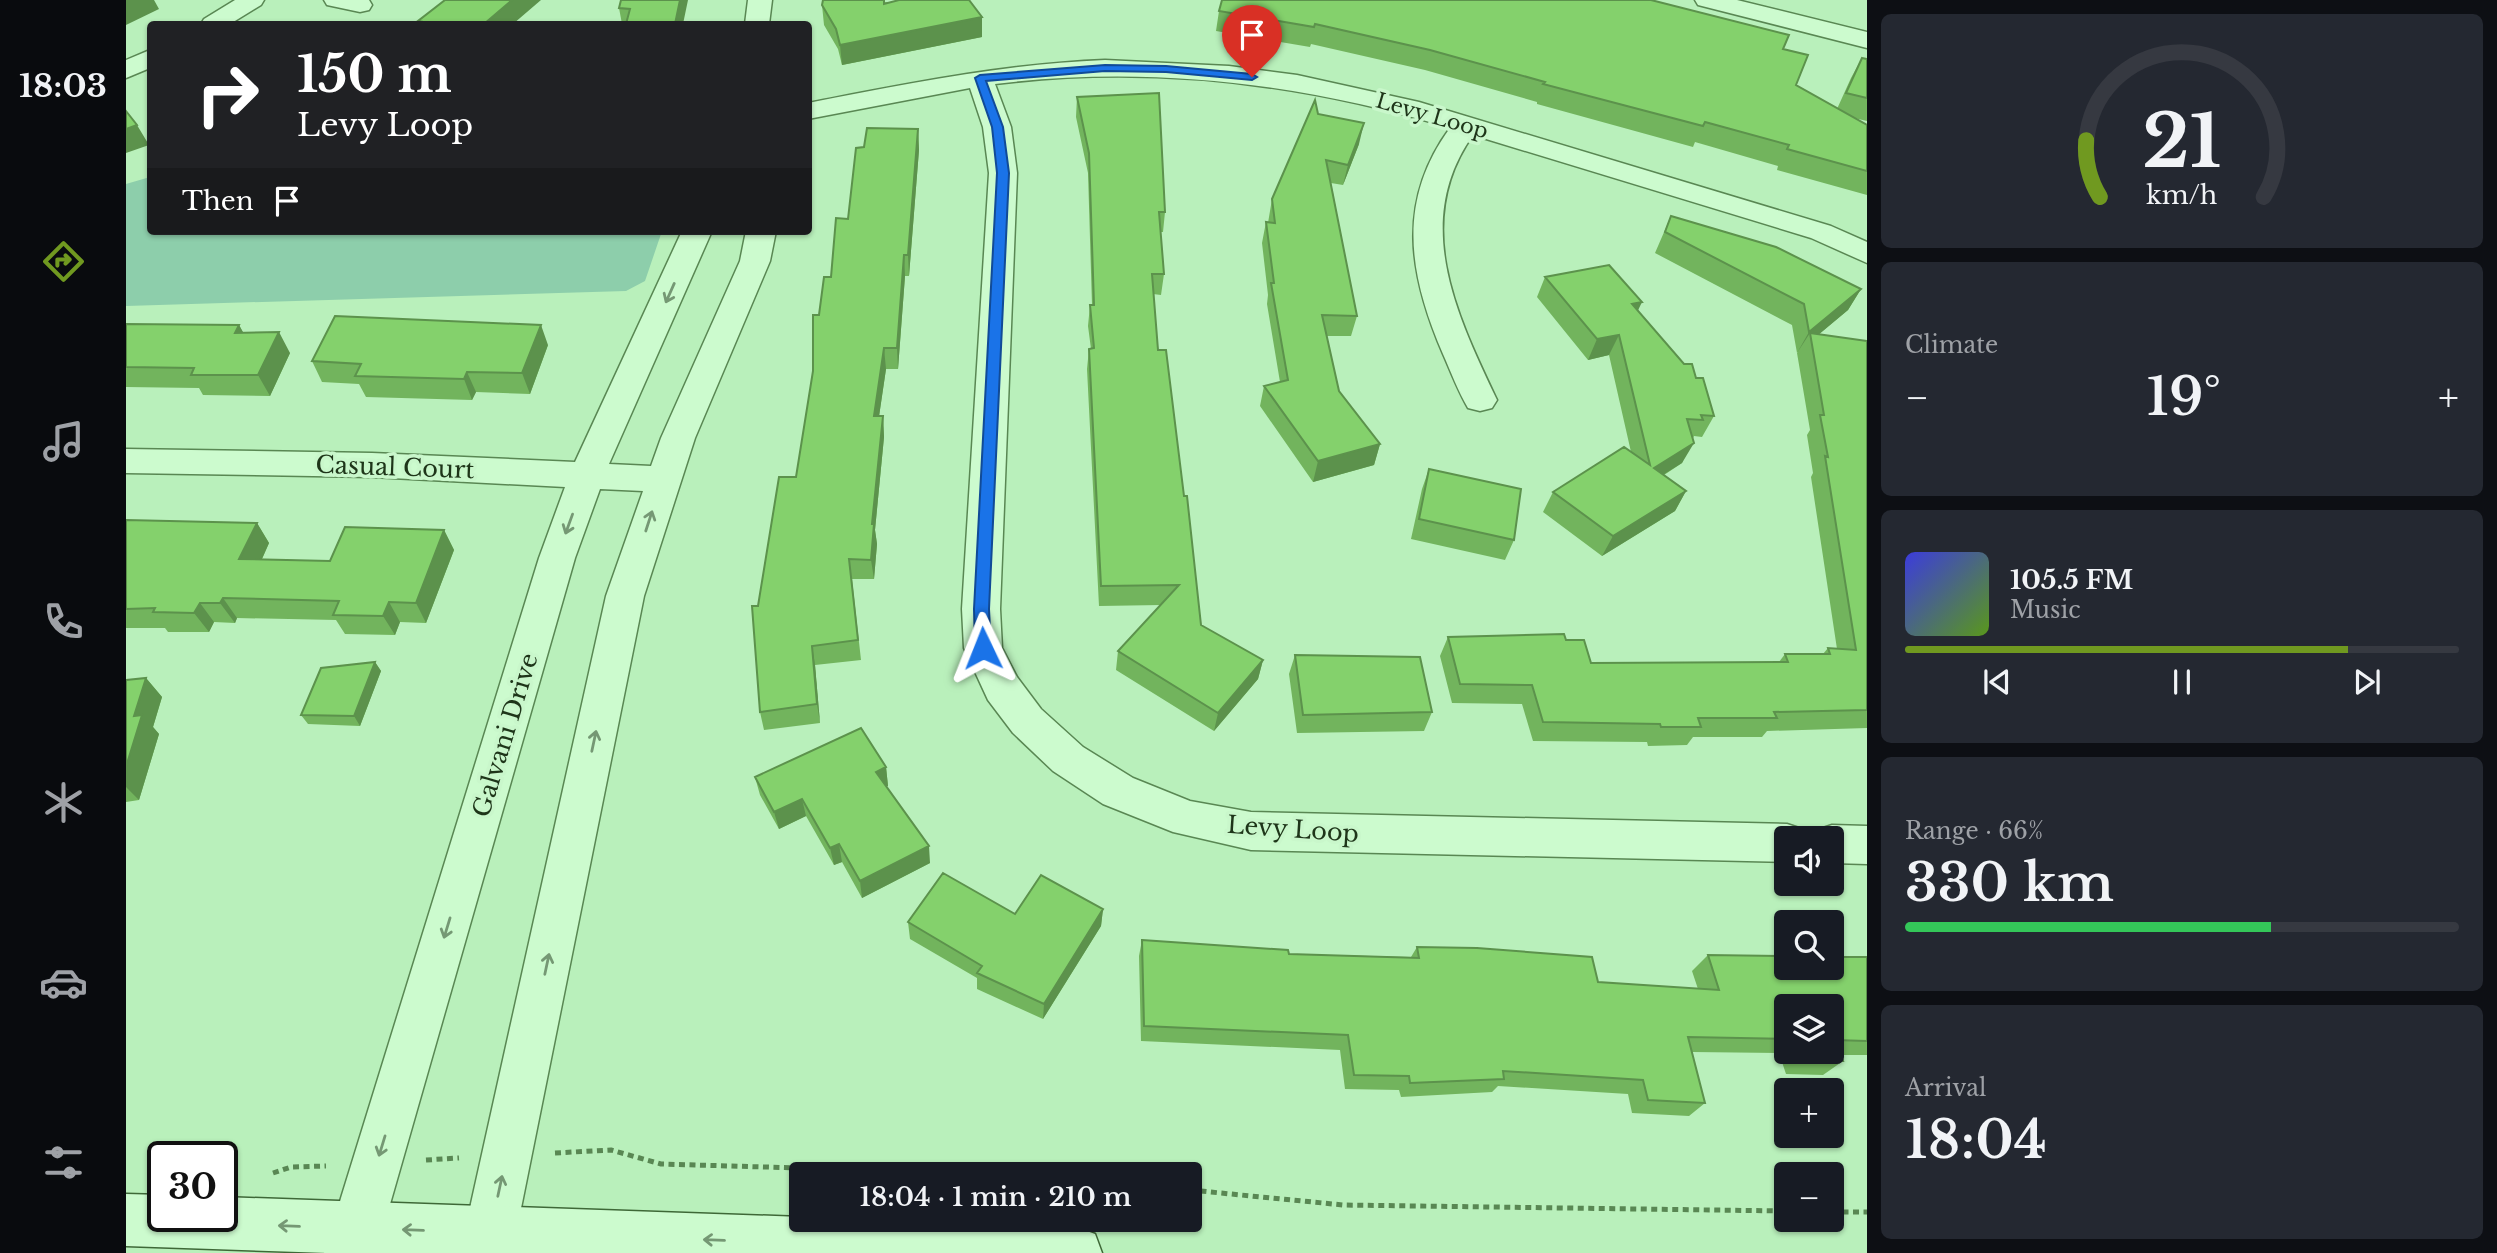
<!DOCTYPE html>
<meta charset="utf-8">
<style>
:root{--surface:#171b24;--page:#242831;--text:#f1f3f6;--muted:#9ea1a6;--line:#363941;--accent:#709920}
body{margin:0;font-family:"Libre Baskerville",serif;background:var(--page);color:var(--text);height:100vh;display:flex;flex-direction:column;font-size:26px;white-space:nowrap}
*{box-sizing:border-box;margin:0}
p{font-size:23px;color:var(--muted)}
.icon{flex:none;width:38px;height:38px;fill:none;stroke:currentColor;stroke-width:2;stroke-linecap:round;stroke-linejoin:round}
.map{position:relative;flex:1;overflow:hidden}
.details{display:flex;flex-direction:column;gap:14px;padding:14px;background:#0d0f14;width:630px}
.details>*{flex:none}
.top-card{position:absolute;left:21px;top:21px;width:665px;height:214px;border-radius:7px;box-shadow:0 2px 5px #0004;background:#202124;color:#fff;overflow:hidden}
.fabs{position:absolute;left:1648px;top:826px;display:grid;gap:14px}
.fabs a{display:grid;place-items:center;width:70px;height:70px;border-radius:7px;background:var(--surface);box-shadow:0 2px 5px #0004;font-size:35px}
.speed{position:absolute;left:21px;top:1141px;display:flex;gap:14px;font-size:35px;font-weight:700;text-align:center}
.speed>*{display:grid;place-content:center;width:91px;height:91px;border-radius:50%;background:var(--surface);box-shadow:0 2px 5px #0004;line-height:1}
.speed .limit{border:4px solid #111;border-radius:10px;background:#fff;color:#111}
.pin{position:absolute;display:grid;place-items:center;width:60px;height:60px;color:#fff;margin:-72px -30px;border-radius:50% 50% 50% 0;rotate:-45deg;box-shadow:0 0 7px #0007}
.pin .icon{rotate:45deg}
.me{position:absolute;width:77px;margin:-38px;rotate:358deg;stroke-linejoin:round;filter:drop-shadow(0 0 5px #0008)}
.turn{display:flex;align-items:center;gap:24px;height:147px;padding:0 35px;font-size:32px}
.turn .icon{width:91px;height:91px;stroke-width:2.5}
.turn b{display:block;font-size:49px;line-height:60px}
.then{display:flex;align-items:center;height:66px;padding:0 35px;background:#0003;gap:14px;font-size:26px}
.big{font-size:52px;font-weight:600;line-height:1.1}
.details .tile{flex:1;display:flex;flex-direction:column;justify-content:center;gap:10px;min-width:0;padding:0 24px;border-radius:10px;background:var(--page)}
.details .dial{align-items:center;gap:0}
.dial svg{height:182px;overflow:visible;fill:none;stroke:var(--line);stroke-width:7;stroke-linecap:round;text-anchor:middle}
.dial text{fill:var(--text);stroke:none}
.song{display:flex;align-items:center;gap:21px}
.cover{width:84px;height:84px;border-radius:10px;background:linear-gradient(135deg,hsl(240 70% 55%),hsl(90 70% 35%))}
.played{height:7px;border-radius:4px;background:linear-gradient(90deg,var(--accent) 80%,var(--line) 80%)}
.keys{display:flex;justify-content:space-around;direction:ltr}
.heat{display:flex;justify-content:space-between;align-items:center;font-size:38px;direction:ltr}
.charge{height:10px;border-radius:5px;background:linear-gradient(90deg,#34c759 66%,var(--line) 0)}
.trip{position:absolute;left:663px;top:1162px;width:413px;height:70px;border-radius:7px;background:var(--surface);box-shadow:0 2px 5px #0004;font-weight:600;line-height:70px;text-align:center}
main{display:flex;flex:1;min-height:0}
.tab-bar{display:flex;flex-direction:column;width:126px;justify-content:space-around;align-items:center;background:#090b0e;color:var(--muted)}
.tab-bar .icon{width:49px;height:49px}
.tab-bar .active{color:var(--accent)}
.tab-bar b{font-size:32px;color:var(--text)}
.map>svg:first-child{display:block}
</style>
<main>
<nav class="tab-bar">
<b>18:03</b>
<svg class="icon active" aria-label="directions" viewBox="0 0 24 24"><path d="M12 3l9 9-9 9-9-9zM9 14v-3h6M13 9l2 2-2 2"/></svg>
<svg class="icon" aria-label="music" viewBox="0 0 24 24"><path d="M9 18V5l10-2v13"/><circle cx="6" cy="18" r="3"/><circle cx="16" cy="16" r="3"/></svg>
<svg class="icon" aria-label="phone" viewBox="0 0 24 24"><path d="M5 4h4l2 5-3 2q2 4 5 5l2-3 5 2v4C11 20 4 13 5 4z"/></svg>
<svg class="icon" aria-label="climate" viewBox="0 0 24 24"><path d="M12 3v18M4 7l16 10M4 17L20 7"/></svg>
<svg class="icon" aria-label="car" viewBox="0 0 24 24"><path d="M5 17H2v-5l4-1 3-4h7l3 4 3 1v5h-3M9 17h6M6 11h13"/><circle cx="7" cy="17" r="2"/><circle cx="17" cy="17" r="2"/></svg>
<svg class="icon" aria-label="filters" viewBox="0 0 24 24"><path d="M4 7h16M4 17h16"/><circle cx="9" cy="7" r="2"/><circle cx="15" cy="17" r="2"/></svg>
</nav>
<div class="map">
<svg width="1741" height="1253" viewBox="0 0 1741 1253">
<rect width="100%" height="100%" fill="#b9f0bb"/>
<path fill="#8dceab" d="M24 177V231H536L519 281 500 291 0 306V184Z"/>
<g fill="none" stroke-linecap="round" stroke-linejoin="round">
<g stroke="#598753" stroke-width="3">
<path id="street" d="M109 0H138L135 5 104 24H75L78 19Z
M198 0H243L246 5 243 10 234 12 201 5Z
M622 0H646L643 24H619Z
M1569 0H1611L1741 32V48L1572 5Z
M24 50V68L0 78V60Z
M979 60 1103 66 1171 75 1293 102 1705 226 1741 242V263L1685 238 1347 135C1285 222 1331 316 1371 400L1366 408 1354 411 1342 408C1332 391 1325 372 1317 354 1283 275 1270 202 1324 128 1177 83 1022 65 869 84L885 127 891 173 874 609 876 648 891 677 915 709 957 747 1007 778 1064 801 1125 812 1661 824 1676 829 1680 838H1661V862L1125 850 1047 832 977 804 927 771 887 733 862 700 838 648 836 609 863 173 857 127 844 88 682 119V103C781 84 878 64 979 60Z
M556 231H586L483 464 525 466 535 438 614 261 620 231H650L644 261 569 438 518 596 386 1253H334L480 596 517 491 474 489 449 558 250 1253H198L413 558 439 487 246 477 0 473V449L246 453 449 462Z
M1706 825 1741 826V864L1706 863V838H1687L1691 830Z"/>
</g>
<g stroke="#3e6837" stroke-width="3">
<path id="secondary" d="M0 1194 37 1195V1216H96V1197L676 1217V1220L950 1227 969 1234 976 1253H202L0 1246Z"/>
</g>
<path stroke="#598753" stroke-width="5" stroke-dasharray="6 4.5" stroke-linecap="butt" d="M429 1153 485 1150 535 1164 881 1174
M300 1160 333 1158
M147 1173 165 1167 200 1166
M1064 1190 1217 1205 1661 1211
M1706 1212H1741"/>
<use href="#street" fill="#ccfbce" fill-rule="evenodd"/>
<use href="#secondary" fill="#ccfbce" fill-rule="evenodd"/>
</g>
<path fill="#72b45d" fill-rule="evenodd" d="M495 0 557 24H496L493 8Z
M762 2 856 17V37L716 65 712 49 698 25 696 5Z
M1093 11 1657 49 1670 85 1711 109 1725 78 1736 58 1741 59V121L1728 118 1741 125V195L1651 170 1652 166 1569 142 1567 147 1411 104V102L1299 70 1185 44 1184 47 1090 31Z
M951 97 1039 212 1037 232H1034L1038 274 1035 295 1027 294 1032 350 1075 625 1137 660 1132 679 1088 731 990 670 992 651 1035 605 973 606 961 369 963 349H965L962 326 964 305H966L962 173 950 117Z
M1192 114 1233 144 1217 185 1205 183 1231 316 1225 336H1201L1213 391 1254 444 1248 465 1187 482 1134 406 1138 386 1154 382 1141 304 1142 295 1136 243 1140 222 1142 223 1146 199Z
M792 129 793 150 783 276H779L772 369H760L753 416H757L758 437 749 530 751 544 748 579H726L735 660 689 665 694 723 638 730 634 712 632 606 670 477 687 371 693 315 722 219 738 147Z
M1545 216 1735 289 1722 310 1693 334 1741 341V728L1641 731 1636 737H1567L1561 745 1522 746 1521 742 1407 741 1396 704 1326 703 1314 656 1322 637 1440 640 1465 663 1653 662 1659 654H1697L1702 648 1711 649 1685 477 1687 473 1681 435 1684 430 1671 353 1672 352 1671 353 1666 325 1529 253Z
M1419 277 1512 311 1570 378 1588 416 1576 437 1568 436 1556 463 1538 475 1560 491 1549 511 1476 556 1417 512 1427 492 1505 452 1483 355 1462 360 1411 297Z
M0 324 113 325 117 333 164 353 144 396 77 395 73 388 0 387Z
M422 345 404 394 350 392 346 400 240 397 233 384 196 382 186 361Z
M1303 469 1388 540 1379 560 1285 539 1296 489Z
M0 520 131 523 143 543 136 559 204 561 318 530 328 550 300 623 274 622 269 635 219 634 210 620 111 618 109 623 88 622 83 632H42L39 628H0Z
M1169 655 1306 712 1298 731 1171 733 1163 674Z
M249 662 255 671 234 726 182 724 175 715Z
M20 678 36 697 27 727 33 734 13 800 0 802V680Z
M760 767 762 786H760L804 863 736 898 716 862 708 865 680 816 653 829 634 795 629 777Z
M977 909 975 926 917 1019 851 989V978L784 939 782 922 889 914Z
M1016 940 1163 954 1285 957 1291 947 1472 982 1572 989 1566 971 1582 955 1741 958V1055H1715L1717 1061 1697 1075 1660 1074 1653 1053 1566 1052 1579 1103 1563 1116 1506 1113 1502 1094 1372 1086 1366 1092 1275 1097 1273 1090 1219 1089 1214 1050 1015 1041 1013 956ZM1661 1006 1706 1052H1661Z"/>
<path fill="#5c924c" d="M0 0H28L33 9 0 25Z
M386 0H415L387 24H358Z
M554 0H562L557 24H549Z
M856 17V37L716 65 714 45Z
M1238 123 1233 144 1217 185 1222 165Z
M11 125 23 145 0 153V129Z
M792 129 793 150 783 276 782 255Z
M778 255 779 276 772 369 771 348Z
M1735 289 1722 310 1685 341 1684 333 1671 353 1683 332Z
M1516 302 1506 323V304Z
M113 325 125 346 109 333Z
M415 325 422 345 404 394 396 373Z
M153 332 164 353 144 396 132 375Z
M1493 335 1483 355 1462 360 1471 339Z
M758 348 760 369 750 437 748 416Z
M341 372 350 392 346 400 338 379Z
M757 416 758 437 749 530 751 544 748 579 745 560 746 524Z
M1568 443 1556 463 1516 488 1528 468Z
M1254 444 1248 465 1187 482 1192 461Z
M1560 491 1549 511 1476 556 1487 536Z
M131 523 143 543 127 579 113 559Z
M318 530 328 550 300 623 290 603Z
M97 598 111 618 109 623 94 603Z
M263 602 274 622 269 635 257 616Z
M74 603 88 622 83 632 68 613Z
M686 646 689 665 694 723 691 704Z
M1137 660 1132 679 1088 731 1092 713Z
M249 662 255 671 234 726 228 716Z
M20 678 36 697 27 727 33 734 13 800 0 787V767L8 716Z
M760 767 762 786 752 790 750 772Z
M676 799 680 816 653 829 648 812Z
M713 844 716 862 708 865 704 848Z
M803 846 804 863 736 898 734 881Z
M977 909 975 926 917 1019 918 1004Z"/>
<path fill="#84d16c" stroke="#5c924c" stroke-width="2" d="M319 0H386L358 24H308L292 21Z
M495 0H554L549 24H500L504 9 493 8Z
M697 0H758V4L773 0H843L856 17 714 45 710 29 696 5Z
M1096 0H1525L1663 35 1657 49 1682 55 1670 85 1741 125V171L1661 149 1663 145 1579 122 1577 126 1417 84 1419 82 1304 50 1189 24 1188 27 1093 11Z
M1736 58 1741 59V98L1720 93Z
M1033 93 1039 212H1033L1038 274H1026L1032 350H1040L1058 496H1061L1075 625 1137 660 1092 713 992 651 1053 585 975 586 963 349 968 348 964 305H968L963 153 951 97Z
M1189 100 1192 114 1238 123 1222 165 1200 160 1231 316 1196 315 1213 391 1254 444 1192 461 1138 386 1162 380 1145 283H1148L1140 222 1149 223 1146 199Z
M0 111 11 125 0 129Z
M741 128 792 129 782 255H778L771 348H758L748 416H757L746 524H748L745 560 723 559 732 640 686 646 691 704 634 712 626 606H632L653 477H670L687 371V315H693L698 277H705L710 218 722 219 730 148 738 147Z
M1545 216 1650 247 1735 289 1683 332 1678 304 1539 232Z
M1483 265 1516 302 1506 304 1558 364H1566L1570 378H1577L1588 416 1575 415 1577 420 1561 419 1568 443 1528 468 1560 491 1487 536 1427 492 1498 447 1524 465 1493 335 1471 339 1419 277Z
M209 316 415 325 396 373 341 372 338 379 229 376 235 364 186 361Z
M0 324 113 325 109 333 153 332 132 375H65L68 368 0 367Z
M1684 333 1741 341V710L1648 712 1651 718H1572L1575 727H1535L1534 724 1417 722 1406 685 1334 684 1322 637 1438 634 1440 640H1458L1465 663 1662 662 1659 654H1704L1702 648 1730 650 1699 456 1702 457 1694 415H1698Z
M1303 469 1395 489 1388 540 1293 519Z
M0 520 131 523 113 559 204 561 219 527 318 530 290 603 263 602 257 616 207 615 213 601 97 598 94 603H74L68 613 27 612 29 608 0 609Z
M1169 655 1294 657 1306 712 1177 715Z
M249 662 228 716 175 715 195 668Z
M20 678 8 716 16 715 0 767V680Z
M735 728 760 767 750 772 803 846 734 881 713 844 704 848 676 799 648 812 629 777Z
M817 873 889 914 915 875 977 909 918 1004 851 973 856 966 782 922Z
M1016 940 1162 950 1163 954 1293 958 1291 947 1351 948 1466 957 1472 982 1593 990 1582 955 1661 956V968H1706V957H1741V1041L1709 1040 1717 1061 1679 1060 1676 1052H1706V1006H1661V1039L1562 1037 1579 1103 1522 1100 1517 1080 1377 1071 1378 1079 1284 1083 1283 1076 1228 1075 1222 1035 1018 1026Z"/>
<defs><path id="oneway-shaft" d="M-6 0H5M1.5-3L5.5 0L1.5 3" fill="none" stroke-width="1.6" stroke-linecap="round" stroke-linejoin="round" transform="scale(1.75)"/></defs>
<g stroke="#759874">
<use href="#oneway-shaft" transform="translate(544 293) rotate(114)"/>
<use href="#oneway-shaft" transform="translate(523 521) rotate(-72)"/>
<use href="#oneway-shaft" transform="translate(443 524) rotate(110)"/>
<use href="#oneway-shaft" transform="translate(468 741) rotate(-78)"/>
<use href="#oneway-shaft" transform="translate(321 928) rotate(107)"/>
<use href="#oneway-shaft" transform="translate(421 964) rotate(-78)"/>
<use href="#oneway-shaft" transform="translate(256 1146) rotate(107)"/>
<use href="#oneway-shaft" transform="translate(374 1186) rotate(-78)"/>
<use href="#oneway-shaft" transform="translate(163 1226) rotate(-178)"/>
<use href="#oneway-shaft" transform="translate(287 1230) rotate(-178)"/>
<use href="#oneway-shaft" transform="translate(588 1240) rotate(-178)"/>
</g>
<path fill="#1a73e8" stroke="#114b97" stroke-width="2" d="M979 65 1040 66 1126 74 1131 77 1126 80 1040 72 979 71 860 81 877 127 883 173 863 609 865 648 857 654 849 648 848 609 871 173 866 127 849 78 854 75Z"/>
<g text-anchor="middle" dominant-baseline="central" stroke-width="7" stroke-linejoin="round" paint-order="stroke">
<g font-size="21" fill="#1e3519" stroke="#c9f7cb">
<text transform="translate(1306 116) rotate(16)">Levy Loop</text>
</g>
<g font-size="24" fill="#1e3519" stroke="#c9f7cb">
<text transform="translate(269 467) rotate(2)">Casual Court</text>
<text transform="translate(379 735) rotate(-73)">Galvani Drive</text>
<text transform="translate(1167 829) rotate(4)">Levy Loop</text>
</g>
</g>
</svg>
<div class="fabs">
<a><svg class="icon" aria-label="sound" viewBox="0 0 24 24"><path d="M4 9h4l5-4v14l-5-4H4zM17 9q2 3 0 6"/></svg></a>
<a><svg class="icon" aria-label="search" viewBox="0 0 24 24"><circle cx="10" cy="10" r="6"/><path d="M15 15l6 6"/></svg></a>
<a><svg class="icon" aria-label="layers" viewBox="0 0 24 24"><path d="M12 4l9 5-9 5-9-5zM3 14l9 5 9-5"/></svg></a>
<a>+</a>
<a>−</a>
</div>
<div class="speed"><div class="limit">30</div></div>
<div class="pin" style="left:1126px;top:77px;background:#d93025"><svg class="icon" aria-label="arrive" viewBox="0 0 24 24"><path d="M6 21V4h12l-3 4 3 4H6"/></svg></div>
<svg class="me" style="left:857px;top:648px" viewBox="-20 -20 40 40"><path d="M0-17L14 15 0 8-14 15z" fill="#1a73e8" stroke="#fff" stroke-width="4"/></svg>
<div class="trip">18:04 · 1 min · 210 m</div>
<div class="top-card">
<div class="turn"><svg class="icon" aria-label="right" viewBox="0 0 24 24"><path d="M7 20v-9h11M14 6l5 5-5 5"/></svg><div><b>150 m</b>Levy Loop</div></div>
<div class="then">Then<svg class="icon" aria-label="arrive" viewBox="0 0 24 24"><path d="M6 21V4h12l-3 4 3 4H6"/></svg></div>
</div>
</div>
<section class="details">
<div class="tile dial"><svg viewBox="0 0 100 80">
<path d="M14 69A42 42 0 1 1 86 69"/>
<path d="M14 69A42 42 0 0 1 8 44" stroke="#709920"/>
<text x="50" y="56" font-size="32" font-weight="700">21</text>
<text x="50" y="72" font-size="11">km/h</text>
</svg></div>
<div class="tile"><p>Climate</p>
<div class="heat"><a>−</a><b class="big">19°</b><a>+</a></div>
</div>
<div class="tile">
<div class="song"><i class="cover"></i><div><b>105.5 FM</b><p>Music</p></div></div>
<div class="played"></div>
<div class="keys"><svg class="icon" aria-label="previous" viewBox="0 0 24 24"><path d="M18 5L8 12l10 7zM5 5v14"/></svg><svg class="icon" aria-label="pause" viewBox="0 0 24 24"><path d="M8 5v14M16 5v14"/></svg><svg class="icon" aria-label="next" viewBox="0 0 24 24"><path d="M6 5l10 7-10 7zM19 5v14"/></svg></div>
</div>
<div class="tile"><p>Range · 66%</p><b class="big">330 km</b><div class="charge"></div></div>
<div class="tile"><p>Arrival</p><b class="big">18:04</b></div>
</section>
</main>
